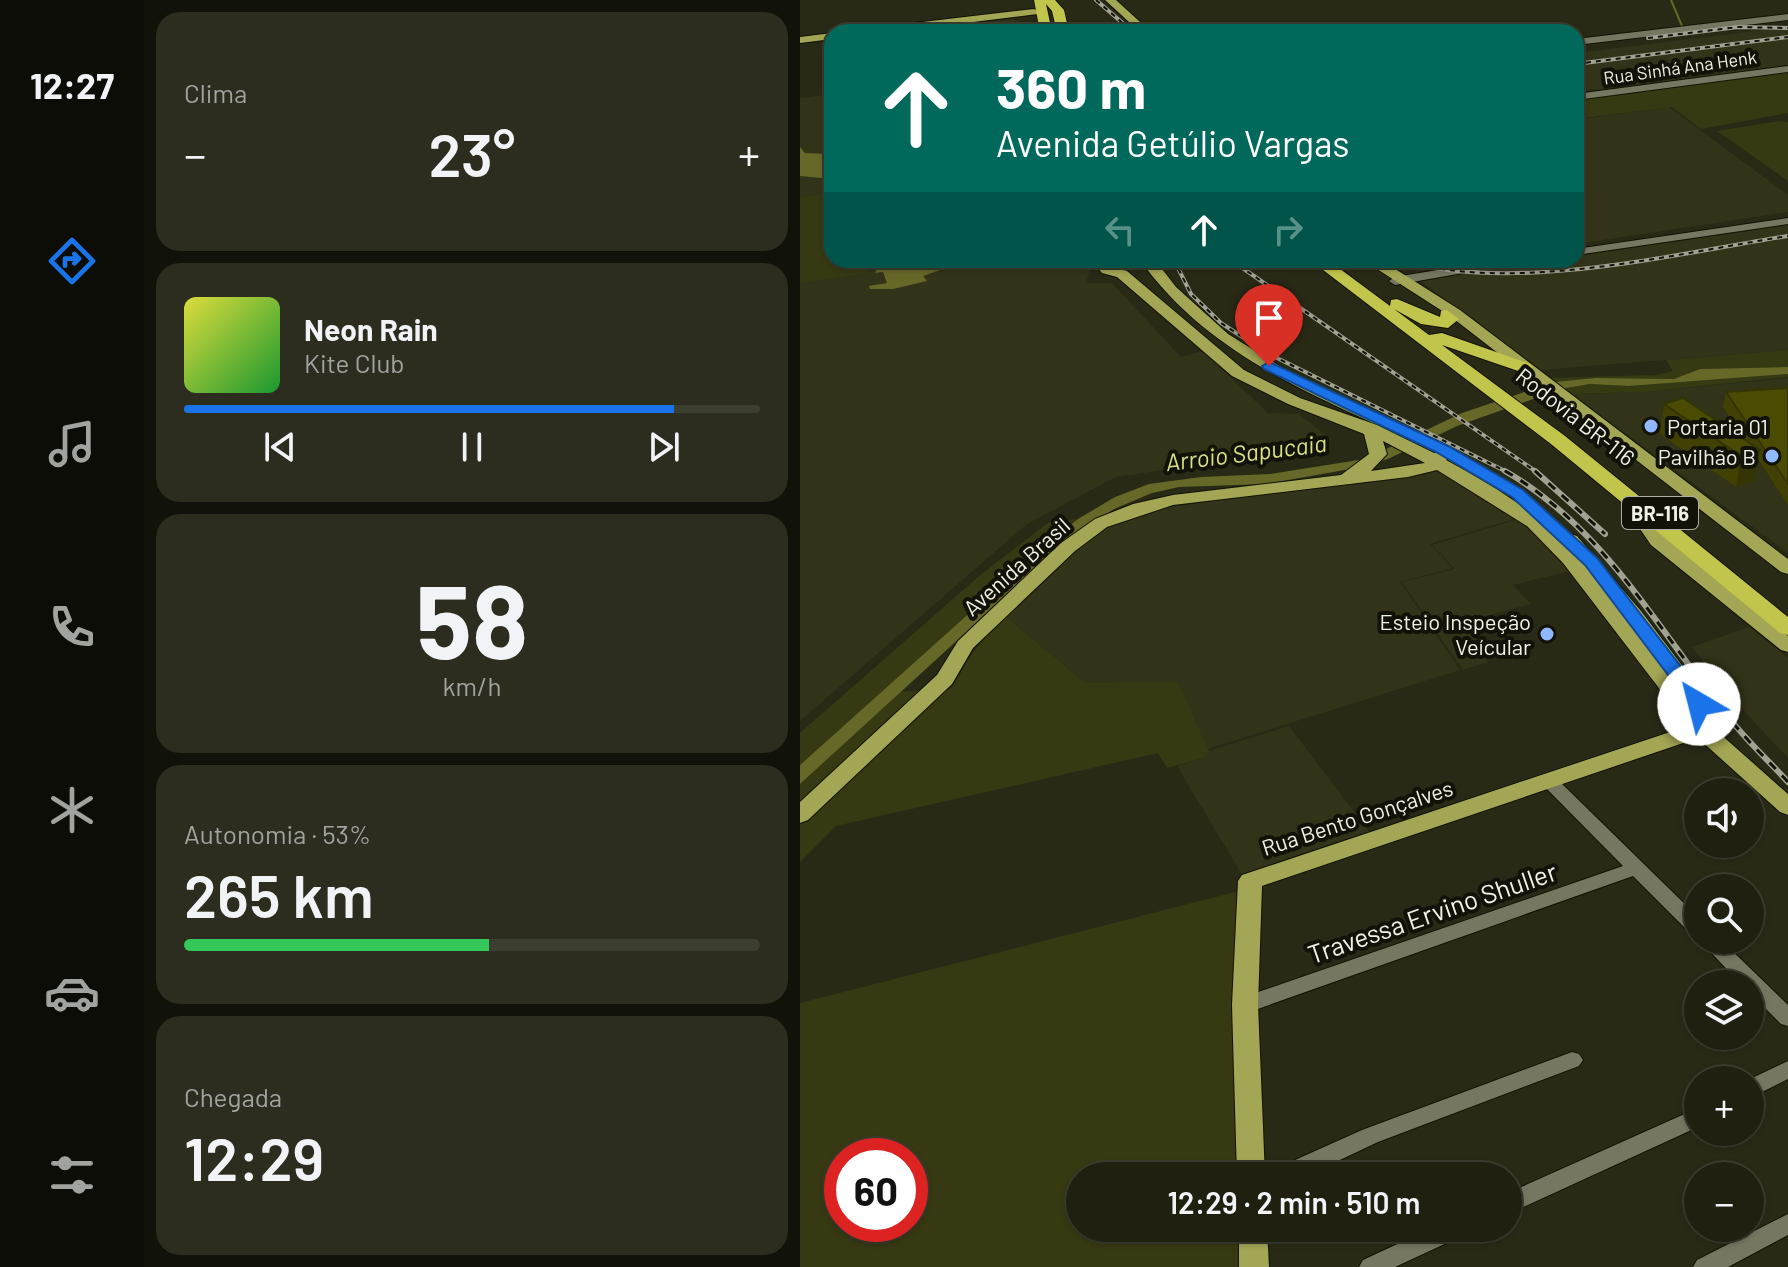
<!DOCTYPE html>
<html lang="pt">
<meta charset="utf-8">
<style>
:root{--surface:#1f2010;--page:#2c2d1e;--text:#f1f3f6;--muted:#a1a39f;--line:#3c3e30;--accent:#1a73e8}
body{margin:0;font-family:Barlow,sans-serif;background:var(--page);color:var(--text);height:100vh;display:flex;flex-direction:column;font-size:30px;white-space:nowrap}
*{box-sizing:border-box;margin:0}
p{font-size:26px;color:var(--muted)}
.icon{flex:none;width:44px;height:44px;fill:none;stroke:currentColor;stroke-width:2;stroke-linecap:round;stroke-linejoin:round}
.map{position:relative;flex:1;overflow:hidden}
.details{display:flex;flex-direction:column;gap:12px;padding:12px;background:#111209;width:656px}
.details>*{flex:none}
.banner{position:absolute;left:24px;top:24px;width:760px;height:244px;border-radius:24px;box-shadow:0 2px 6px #0004,0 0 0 2px var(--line);background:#00695c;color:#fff;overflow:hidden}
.controls{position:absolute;left:884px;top:778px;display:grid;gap:16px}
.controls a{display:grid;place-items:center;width:80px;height:80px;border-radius:50%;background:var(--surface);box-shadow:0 2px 6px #0004,0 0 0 2px var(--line);font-size:40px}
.speed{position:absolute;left:24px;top:1138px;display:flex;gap:16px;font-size:40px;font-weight:700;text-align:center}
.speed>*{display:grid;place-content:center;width:104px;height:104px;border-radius:50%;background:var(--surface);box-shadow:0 2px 6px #0004,0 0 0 2px var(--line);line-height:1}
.speed .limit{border:12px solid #d22;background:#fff;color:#111}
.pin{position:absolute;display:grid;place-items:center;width:68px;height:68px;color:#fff;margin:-82px -34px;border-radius:50% 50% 50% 0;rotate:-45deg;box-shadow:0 0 8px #0007}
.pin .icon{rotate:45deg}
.me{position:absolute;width:88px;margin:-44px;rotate:323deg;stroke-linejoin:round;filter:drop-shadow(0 0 6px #0008)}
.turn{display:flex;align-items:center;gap:28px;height:168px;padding:0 40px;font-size:36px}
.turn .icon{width:104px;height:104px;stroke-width:2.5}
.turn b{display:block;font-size:56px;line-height:68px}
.lanes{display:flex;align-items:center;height:76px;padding:0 40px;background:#0003;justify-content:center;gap:40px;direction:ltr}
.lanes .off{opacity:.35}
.big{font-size:60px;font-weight:600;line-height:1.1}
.details .card{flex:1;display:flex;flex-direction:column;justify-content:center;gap:12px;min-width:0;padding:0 28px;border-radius:24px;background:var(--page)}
.details .dial{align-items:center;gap:0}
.dial b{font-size:104px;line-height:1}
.song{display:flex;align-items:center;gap:24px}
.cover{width:96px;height:96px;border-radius:12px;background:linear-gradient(135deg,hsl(60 70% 55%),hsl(130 70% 35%))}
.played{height:8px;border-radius:4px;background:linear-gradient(90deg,var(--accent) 85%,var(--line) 85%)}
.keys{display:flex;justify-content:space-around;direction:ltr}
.heat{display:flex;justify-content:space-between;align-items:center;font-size:44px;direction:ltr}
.charge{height:12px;border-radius:6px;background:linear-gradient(90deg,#34c759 53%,var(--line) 0)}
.trip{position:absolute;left:266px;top:1162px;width:456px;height:80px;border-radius:40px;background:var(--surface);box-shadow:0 2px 6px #0004,0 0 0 2px var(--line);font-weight:600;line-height:80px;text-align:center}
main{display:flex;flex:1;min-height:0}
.menu{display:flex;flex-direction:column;width:144px;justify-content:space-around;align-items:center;background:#0c0d06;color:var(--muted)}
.menu .icon{width:56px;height:56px}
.menu .active{color:var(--accent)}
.menu b{font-size:36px;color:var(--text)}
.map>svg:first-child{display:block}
</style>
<main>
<nav class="menu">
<b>12:27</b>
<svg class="icon active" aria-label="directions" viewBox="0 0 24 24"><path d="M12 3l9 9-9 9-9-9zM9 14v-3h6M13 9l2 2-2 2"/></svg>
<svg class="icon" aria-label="music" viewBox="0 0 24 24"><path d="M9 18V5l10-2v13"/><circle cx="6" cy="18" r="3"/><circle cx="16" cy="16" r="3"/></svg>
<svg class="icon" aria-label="phone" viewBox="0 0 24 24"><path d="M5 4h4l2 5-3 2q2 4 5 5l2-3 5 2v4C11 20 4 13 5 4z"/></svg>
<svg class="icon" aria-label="climate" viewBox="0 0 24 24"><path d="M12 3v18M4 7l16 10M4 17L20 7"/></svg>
<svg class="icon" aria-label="car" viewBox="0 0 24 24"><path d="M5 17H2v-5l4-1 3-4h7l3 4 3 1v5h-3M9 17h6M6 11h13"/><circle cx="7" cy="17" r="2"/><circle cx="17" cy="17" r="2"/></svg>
<svg class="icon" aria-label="filters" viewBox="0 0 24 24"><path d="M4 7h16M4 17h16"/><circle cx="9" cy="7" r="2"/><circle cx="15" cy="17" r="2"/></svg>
</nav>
<section class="details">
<div class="card"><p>Clima</p>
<div class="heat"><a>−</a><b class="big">23°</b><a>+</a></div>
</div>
<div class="card">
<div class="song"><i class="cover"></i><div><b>Neon Rain</b><p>Kite Club</p></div></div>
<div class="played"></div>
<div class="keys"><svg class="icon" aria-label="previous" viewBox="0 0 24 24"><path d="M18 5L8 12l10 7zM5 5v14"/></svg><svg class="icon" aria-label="pause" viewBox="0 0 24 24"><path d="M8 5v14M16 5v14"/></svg><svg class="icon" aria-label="next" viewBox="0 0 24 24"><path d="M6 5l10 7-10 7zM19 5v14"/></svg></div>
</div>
<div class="card dial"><b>58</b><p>km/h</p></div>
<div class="card"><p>Autonomia · 53%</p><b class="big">265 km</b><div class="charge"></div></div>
<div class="card"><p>Chegada</p><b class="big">12:29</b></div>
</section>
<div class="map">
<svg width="988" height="1267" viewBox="0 0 988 1267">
<rect width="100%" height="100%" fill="#292a16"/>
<path fill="#323318" d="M212 19 223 24 224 32H106Z
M988 27V66L776 92V53Z
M32 94V260H281L290 269 286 283H312L381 357 403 351 468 413 499 414 532 440 509 449 316 477 227 524 0 721V98Z
M869 107 988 195V212L776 244V120Z
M988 225V350L741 370 618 279 748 260H776V256Z
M988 378V553L772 394 844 392Z
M636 469 718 518 630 544 653 568 600 582 660 670 407 749 378 683H286L204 615 265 557 311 522 336 512Z
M719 519 774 570 713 585 731 604 664 622 688 662 663 670 602 582 655 569 632 545Z
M949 627 988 658V758L922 688 892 647Z
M489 726 571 834 444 878 377 766 406 757 409 751Z"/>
<path fill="#373913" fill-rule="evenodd" d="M988 71V113L901 129 872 107 776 119V98Z
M980 121 988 122V181L917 131Z
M32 193V260H78L64 274 0 283V197Z
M988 350V367L900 369 874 379 796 378 754 382 746 378 857 375 873 371 866 360Z
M988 374V377L844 392 769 394 761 389 790 384 829 386Z
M278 519 241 549 0 765V733L179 576 249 522Z
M204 615 286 683 378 682 409 751 406 757 367 768 358 753 36 826 0 862V784L98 692 151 689 172 654Z
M439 891 443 1176H280V1228H444V1267H0V1003ZM42 1156H110V1224H42Z"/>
<path fill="#666828" d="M0 147 5 153 32 154V179L0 176Z
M82 260H129L140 270 123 276 127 281 93 289H70L69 286 87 283 83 272 75 273Z
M988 367V374L829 386 790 384 761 389 657 426 588 459 550 469 466 484 379 487 352 493 314 509 268 539 0 784V765L241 549 278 519 315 497 349 484 401 477 470 474 565 459 662 413 754 382 796 378 874 379 900 369Z"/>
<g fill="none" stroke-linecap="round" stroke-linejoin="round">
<path stroke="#666828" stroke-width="2" d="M871 0 882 26"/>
<g stroke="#121302" stroke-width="2">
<path id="minor" d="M988 14V20L776 45V39Z
M988 66V72L776 100V94Z
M988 218V224L776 255V249Z
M699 260H726L720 263 595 285 589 281 595 277Z
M750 776 756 778 898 917V936L891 934 833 876 452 1011 445 1013 438 1011 435 1005 438 999 823 866 744 786 741 782 744 778Z
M899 940H921L988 1005V1026L981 1024 950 993V984H941Z
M772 1052 779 1054 783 1060 779 1066 578 1142 506 1176H472L475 1169 562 1130Z
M988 1061V1079L950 1098V1080H948Z
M898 1108V1127L708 1214V1193Z
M988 1214V1235L928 1267H893L897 1260Z
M632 1228H668L664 1235 595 1267H559L563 1260Z"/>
</g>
<g stroke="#121302" stroke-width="2">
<path id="major" d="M305 0H316L351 32H340Z
M234 9 239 12 238 14 91 32H58L63 29Z
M32 33V39L0 43V37Z
M291 260H306L312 267 327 271 444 370 500 398 577 425 634 453 647 452 650 456 646 460C688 483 728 506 761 540L770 534 777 536 841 611 924 721 927 726 918 732 988 794V815L980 812 898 738 462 886 458 1005 465 1176H437L432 1005 438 881 442 875 888 726 763 563 727 526 637 470 608 477 373 505 307 527 275 551 173 648 152 684 8 820 0 823V802L137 675 158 641 261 543 295 519 333 504 373 495 541 475 569 454 564 434 488 404 432 376 317 277 302 273ZM583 441 625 463 571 471 587 454Z
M340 260H355L376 287 428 334 486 370 587 419 579 424 573 423C483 382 399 342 340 260Z
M563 260H581L660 310 988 559V574L981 572 650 316Z
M829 495 835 496 865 537 988 636V652L981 650 851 545 820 500Z
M439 1228H467L469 1267H439Z"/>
</g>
<g stroke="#121302" stroke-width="2">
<path id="highway" d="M234 0H255L264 10 269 32H257L252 11 246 4 252 32H240Z
M510 260H528L590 306 591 300 597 299 640 317 641 311 647 310 659 319 648 328 621 324 594 309 629 335 642 333 730 364 733 368 724 373 642 345 765 436 988 617V635L980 633 751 444Z"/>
</g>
<use href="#minor" fill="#767761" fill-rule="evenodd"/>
<use href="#major" fill="#a3a654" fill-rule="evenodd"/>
<use href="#highway" fill="#c1c54b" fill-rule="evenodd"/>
<g stroke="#a1a292" stroke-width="4">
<path id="rail-far1" d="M296 0 333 32
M848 38 938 27 988 28
M776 64 988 37
M374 260 391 294 421 323 467 353 709 473
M431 260 738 473
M601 260C713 294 873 254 988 236"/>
</g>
<g stroke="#a1a292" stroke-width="6">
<path id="rail" d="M705 471C805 528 859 632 930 719 947 741 969 761 988 782
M735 471 805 534"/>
</g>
<use href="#rail-far1" stroke="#121209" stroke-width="2" stroke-dasharray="5" stroke-linecap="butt"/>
<use href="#rail" stroke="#121209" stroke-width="3" stroke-dasharray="9" stroke-linecap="butt"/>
</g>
<path fill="#404103" d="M988 388V505L958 459 954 481 936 487 860 434 864 404 946 441 923 407 926 392Z"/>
<path fill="#343503" d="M960 450 954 481 936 487 941 456Z"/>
<path fill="#4b4c04" stroke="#343503" stroke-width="2" d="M988 388V484L926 392Z
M883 398 960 450 941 456 864 404Z"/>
<path fill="#1a73e8" stroke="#114b97" stroke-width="2" d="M469 362 648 446 723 490 797 558 906 699 909 704 906 708H893L785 565 712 497 636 452 464 369 462 366Z"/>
<g fill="#90b8fd" stroke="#121209" stroke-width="3">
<circle cx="851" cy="426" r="8"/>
<circle cx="972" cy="456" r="8"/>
<circle cx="747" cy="634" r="8"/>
</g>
<g text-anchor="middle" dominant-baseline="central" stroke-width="8" stroke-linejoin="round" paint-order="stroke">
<g font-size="18" fill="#f1f2e6" stroke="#121209">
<text transform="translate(880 67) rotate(-8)">Rua Sinhá Ana Henk</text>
</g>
<rect fill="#121209" stroke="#aeafa4" stroke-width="2" x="822" y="497" width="76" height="32" rx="6"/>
<g font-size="20" font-weight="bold" fill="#f1f2e6">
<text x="860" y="513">BR-116</text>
</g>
<g font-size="22" fill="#f1f2e6" stroke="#121209">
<text transform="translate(776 416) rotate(38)">Rodovia BR-116</text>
<text transform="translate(216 566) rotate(-42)">Avenida Brasil</text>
<text transform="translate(557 817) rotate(-18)">Rua Bento Gonçalves</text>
</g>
<g font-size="22" fill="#f1f2e6" stroke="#121209" text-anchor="end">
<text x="867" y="426" text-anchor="start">Portaria 01</text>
<text x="956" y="456">Pavilhão B</text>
<text x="731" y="621">Esteio Inspeção<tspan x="731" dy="25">Veícular</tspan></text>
</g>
<g font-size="24" font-style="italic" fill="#dce084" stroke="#121209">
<text transform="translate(446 452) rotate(-7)">Arroio Sapucaia</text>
</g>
<g font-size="26" fill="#f1f2e6" stroke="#121209">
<text transform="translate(632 912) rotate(-19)">Travessa Ervino Shuller</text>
</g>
</g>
</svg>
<div class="controls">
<a><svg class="icon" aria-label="sound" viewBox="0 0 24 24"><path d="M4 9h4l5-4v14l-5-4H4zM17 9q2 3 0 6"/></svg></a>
<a><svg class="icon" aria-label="search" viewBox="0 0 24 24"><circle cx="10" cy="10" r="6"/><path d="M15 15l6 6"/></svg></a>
<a><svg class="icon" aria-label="layers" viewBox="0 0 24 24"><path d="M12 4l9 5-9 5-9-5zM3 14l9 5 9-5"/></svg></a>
<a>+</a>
<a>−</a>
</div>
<div class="speed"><div class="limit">60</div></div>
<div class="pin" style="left:469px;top:366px;background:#d93025"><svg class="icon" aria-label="arrive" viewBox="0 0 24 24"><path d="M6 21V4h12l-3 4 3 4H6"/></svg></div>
<svg class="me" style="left:899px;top:704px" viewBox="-20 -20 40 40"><circle r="19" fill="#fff"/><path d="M0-13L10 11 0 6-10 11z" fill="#1a73e8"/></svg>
<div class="trip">12:29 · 2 min · 510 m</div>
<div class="banner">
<div class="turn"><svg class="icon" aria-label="ahead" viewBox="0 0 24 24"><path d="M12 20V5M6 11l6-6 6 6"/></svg><div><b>360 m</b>Avenida Getúlio Vargas</div></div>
<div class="lanes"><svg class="icon off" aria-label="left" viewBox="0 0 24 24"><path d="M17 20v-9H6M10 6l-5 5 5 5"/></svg><svg class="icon" aria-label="ahead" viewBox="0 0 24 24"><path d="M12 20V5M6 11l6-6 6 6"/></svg><svg class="icon off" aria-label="right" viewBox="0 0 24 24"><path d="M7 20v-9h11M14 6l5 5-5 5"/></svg></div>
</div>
</div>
</main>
